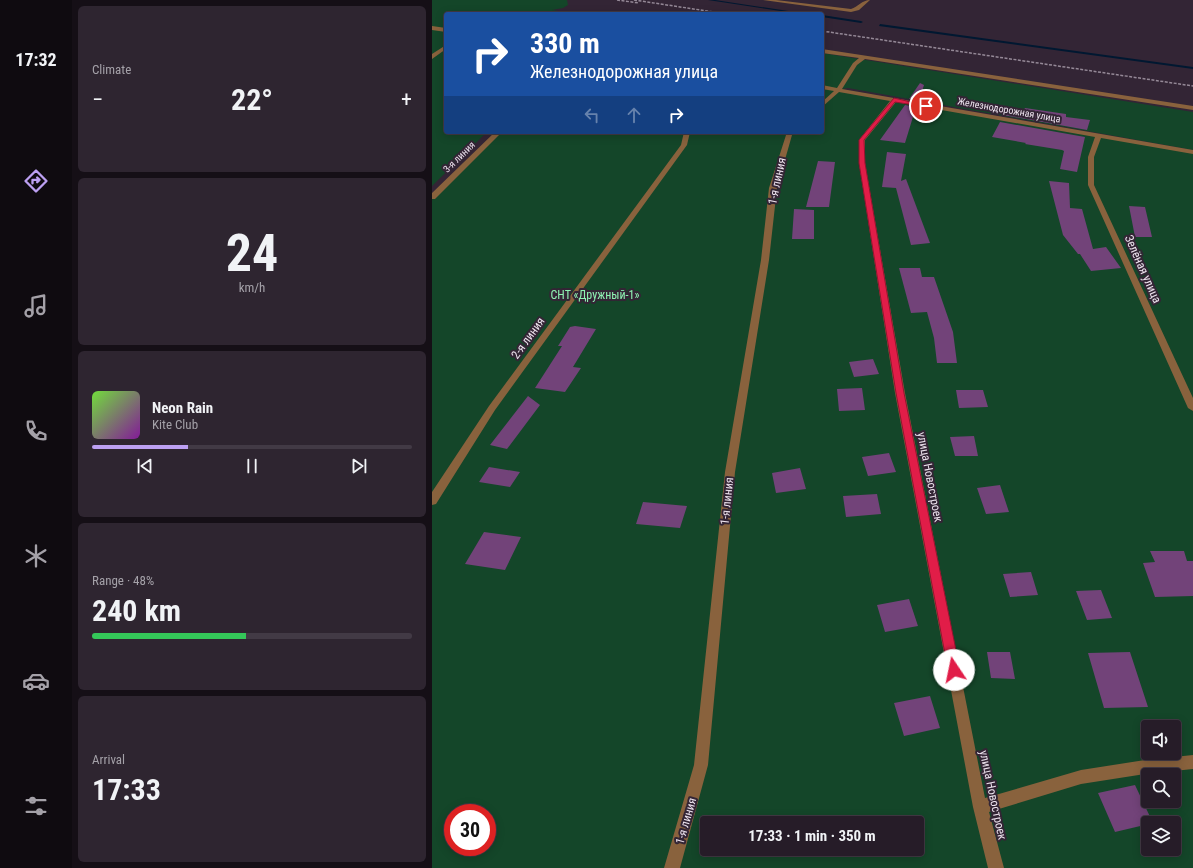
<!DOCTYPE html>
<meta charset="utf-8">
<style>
:root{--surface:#261c28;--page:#2e2530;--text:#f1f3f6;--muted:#a4a1a8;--line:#423a45;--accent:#bca0f2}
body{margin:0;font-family:"Roboto Condensed",sans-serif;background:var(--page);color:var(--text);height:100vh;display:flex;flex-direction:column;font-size:15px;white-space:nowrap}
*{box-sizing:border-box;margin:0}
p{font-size:13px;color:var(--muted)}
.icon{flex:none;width:22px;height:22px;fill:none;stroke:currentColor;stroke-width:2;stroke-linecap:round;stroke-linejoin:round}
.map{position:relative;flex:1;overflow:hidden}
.panel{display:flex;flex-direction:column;gap:6px;padding:6px;background:#150f16;width:360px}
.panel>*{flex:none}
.hud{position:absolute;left:12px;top:12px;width:380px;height:122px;border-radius:4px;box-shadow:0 2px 10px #0003,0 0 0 1px var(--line);background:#1a4fa0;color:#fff;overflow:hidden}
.fabs{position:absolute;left:709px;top:720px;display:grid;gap:8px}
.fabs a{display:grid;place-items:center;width:40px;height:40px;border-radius:4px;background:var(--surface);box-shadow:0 2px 10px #0003,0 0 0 1px var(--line);font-size:20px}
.speed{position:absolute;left:12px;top:804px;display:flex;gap:8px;font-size:20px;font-weight:700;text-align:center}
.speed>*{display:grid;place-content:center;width:52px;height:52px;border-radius:50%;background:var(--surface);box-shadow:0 2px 10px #0003,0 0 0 1px var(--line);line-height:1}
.speed .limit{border:6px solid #d22;background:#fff;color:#111}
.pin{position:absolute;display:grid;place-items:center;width:34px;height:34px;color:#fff;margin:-17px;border:2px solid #fff;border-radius:50%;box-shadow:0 1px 4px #0007}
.me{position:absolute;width:44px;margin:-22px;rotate:349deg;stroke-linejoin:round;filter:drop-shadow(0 0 3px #0008)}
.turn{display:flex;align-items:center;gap:14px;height:84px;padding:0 20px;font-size:18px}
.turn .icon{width:52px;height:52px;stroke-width:2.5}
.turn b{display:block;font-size:28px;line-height:34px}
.lanes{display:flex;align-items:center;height:38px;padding:0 20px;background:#0003;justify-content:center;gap:20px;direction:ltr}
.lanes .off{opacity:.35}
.big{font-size:30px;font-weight:700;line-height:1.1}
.panel .widget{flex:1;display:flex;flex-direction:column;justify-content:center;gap:6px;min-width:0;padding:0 14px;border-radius:6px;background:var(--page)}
.panel .dial{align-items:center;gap:0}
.dial b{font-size:52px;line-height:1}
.song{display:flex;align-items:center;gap:12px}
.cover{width:48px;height:48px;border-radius:6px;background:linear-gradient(135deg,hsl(100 70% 55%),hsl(290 70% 35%))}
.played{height:4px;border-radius:2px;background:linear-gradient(90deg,var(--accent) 30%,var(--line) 30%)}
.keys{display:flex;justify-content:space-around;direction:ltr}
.heat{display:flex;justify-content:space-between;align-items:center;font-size:22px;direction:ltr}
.charge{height:6px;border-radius:3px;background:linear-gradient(90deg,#34c759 48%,var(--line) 0)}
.trip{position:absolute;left:268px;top:816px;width:224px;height:40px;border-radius:4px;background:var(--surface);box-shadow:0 2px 10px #0003,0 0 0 1px var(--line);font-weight:700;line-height:40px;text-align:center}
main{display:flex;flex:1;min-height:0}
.tab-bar{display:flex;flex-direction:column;width:72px;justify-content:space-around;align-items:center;background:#0f0b10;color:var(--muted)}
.tab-bar .icon{width:28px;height:28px}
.tab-bar .current{color:var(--accent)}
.tab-bar b{font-size:18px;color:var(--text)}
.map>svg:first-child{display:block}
</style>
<main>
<nav class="tab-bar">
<b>17:32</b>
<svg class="icon current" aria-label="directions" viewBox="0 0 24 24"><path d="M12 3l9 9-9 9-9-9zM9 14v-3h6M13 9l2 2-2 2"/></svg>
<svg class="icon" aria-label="music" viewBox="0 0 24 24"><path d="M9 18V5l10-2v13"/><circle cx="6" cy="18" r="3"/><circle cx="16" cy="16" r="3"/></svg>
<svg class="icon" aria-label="phone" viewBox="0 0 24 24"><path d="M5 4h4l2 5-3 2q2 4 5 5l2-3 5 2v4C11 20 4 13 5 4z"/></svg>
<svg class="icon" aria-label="climate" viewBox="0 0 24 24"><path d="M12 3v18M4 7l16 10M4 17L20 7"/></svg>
<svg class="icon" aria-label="car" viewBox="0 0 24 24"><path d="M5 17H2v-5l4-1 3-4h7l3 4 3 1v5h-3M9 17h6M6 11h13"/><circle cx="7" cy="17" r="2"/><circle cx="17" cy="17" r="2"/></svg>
<svg class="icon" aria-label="filters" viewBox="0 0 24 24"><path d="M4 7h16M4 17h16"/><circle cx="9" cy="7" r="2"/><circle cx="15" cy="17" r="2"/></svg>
</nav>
<section class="panel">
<div class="widget"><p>Climate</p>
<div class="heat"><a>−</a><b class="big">22°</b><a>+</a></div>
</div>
<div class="widget dial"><b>24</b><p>km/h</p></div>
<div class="widget">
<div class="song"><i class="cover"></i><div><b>Neon Rain</b><p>Kite Club</p></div></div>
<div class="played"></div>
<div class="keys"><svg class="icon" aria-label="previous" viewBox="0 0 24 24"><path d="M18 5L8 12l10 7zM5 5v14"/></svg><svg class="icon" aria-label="pause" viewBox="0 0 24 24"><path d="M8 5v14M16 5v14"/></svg><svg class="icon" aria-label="next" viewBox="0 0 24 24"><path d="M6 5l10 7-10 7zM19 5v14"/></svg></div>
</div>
<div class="widget"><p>Range · 48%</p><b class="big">240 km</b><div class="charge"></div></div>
<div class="widget"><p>Arrival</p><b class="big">17:33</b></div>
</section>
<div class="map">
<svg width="761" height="868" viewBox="0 0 761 868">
<rect width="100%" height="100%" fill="#332535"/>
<path fill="#144629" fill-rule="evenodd" d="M0 0H135L136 5 131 8 120 10 146 14H14V132H55L0 186Z
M390 53 761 112V150L416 88 409 89 761 152V868H0V197L67 132H390ZM716 727H742V753H716ZM716 775H742V801H716ZM21 813H55V847H21ZM275 823H485V849H275ZM716 823H742V849H716Z"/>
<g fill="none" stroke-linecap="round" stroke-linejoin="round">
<path fill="#001831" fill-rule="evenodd" d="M276 0H283L376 14H369Z
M390 15 429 21 431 22 429 23 390 17Z
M448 24 761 67V69L447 26Z"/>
</g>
<path fill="#724379" d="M488 83 492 85 487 101 477 99Z
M473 105 484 107 473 143 448 140Z
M575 108 591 111 593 108 634 114V117L658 120 655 130 571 115Z
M568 122 653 137 645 172 628 169 632 151 630 150 593 144 594 143 560 137Z
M455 152 474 154 469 181 474 179 498 243 479 245 464 188 450 187Z
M386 161 403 162 397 207H374Z
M617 181 637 183 638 208 650 209 661 249 674 247 689 268 659 271 648 254H646L631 235Z
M697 206 713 207 720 237H703Z
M362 209 382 210V239H360Z
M467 268H488L490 277H502L521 332 525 363H505L502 338 495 312 479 313Z
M143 326 164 329 141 367 149 368 133 392 103 388 130 346H126L138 327Z
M441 359 447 374 422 377 417 362Z
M430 388 433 410 407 411 405 389Z
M524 390H551L556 407 527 408Z
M96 396 108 405 75 449 58 445Z
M542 436 546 456H523L518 437Z
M457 453 464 472 436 476 430 457Z
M57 467 88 472 78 487 47 482Z
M368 468 374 489 344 493 340 473Z
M568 485 577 512 554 514 545 488Z
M445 494 449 514 414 517 411 496Z
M211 502 255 506 248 528 204 524Z
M52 532 89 537 73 570 33 564Z
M718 551H752L755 561H761V596L723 597 711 563 723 562Z
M599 572 606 595 578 597 571 574Z
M669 590 680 618 655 620 644 591Z
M477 599 486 626 453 632 445 605Z
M555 652H578L583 679 559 678Z
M698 652 716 707 672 708 656 653Z
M498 696 508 728 472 736 462 703Z
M703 785 721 823 683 832 666 793Z"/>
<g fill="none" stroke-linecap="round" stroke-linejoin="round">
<path fill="#89623d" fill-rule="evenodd" d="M331 0H344L419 9C426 7 430 0 438 0L427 10 419 12Z"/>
<path fill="#89623d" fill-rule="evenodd" d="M0 26 14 28V32L0 30Z
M14 45V49L0 59V54Z
M390 49 761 106V110L433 59 425 65 410 89 761 150V154L669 138 662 157V185L761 398V411L756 408 656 185V157L663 137 464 102 433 140V163L473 393 553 798 649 770 713 760 761 755V769L713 774 649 784 557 812 572 868H556L541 807 463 393 427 163V140L458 101 407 92 390 107V102L402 91 390 89V85L405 88 421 63 427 58 390 53Z
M63 132H70L3 199H0V193Z
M252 132H258L255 145 63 410 4 504 0 505V492L57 406 249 145Z
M355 132H362L360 135 345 188 337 260 303 472 276 765 248 868H232L262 765 293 472 329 260 337 188Z"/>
<path stroke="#958997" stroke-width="1.5" stroke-dasharray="3 1.5" stroke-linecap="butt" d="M185 0 207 3
M202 0 295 14
M390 31 761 86"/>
</g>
<path fill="#e11d48" stroke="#92132f" d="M462 98 496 106 494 107 463 102 432 140 433 163 472 393 528 670 526 673 522 675 518 673 516 670 464 393 427 163V140Z"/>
<g text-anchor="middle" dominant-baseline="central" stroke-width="4" stroke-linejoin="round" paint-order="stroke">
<g font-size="10" fill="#ede3ee" stroke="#332535">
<text transform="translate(577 110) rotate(10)">Железнодорожная улица</text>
<text transform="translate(27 157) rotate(-44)">3-я линия</text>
</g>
<g font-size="12" fill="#ede3ee" stroke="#332535">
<text transform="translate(345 181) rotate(-78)">1-я линия</text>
<text transform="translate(711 269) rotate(66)">Зелёная улица</text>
<text transform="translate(96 338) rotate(-54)">2-я линия</text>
<text transform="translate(498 477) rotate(79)">улица Новостроек</text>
<text transform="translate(295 501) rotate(-84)">1-я линия</text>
<text transform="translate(561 795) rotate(78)">улица Новостроек</text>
<text transform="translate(254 821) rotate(-74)">1-я линия</text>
</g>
<g font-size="12" fill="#8ef3b2" stroke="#332535">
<text x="163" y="295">СНТ «Дружный-1»</text>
</g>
</g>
</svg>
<div class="fabs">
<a><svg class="icon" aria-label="sound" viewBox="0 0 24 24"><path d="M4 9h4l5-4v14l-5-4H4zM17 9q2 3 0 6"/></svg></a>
<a><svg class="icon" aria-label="search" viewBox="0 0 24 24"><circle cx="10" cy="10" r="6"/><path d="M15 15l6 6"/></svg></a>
<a><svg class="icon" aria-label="layers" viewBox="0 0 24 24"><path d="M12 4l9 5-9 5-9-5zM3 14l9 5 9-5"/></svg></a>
</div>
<div class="speed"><div class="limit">30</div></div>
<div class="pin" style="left:494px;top:106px;background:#d93025"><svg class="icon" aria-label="arrive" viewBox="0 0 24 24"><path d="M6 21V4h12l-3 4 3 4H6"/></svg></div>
<svg class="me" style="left:522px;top:670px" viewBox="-20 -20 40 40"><circle r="19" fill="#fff"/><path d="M0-13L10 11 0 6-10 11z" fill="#e11d48"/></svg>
<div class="trip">17:33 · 1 min · 350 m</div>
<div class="hud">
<div class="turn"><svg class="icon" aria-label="right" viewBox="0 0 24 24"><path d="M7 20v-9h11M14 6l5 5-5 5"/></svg><div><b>330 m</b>Железнодорожная улица</div></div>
<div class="lanes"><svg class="icon off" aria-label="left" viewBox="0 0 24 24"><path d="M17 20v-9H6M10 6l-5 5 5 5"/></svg><svg class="icon off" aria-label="ahead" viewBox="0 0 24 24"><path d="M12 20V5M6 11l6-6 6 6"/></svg><svg class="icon" aria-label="right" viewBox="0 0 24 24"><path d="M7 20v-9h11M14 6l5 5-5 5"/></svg></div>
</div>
</div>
</main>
